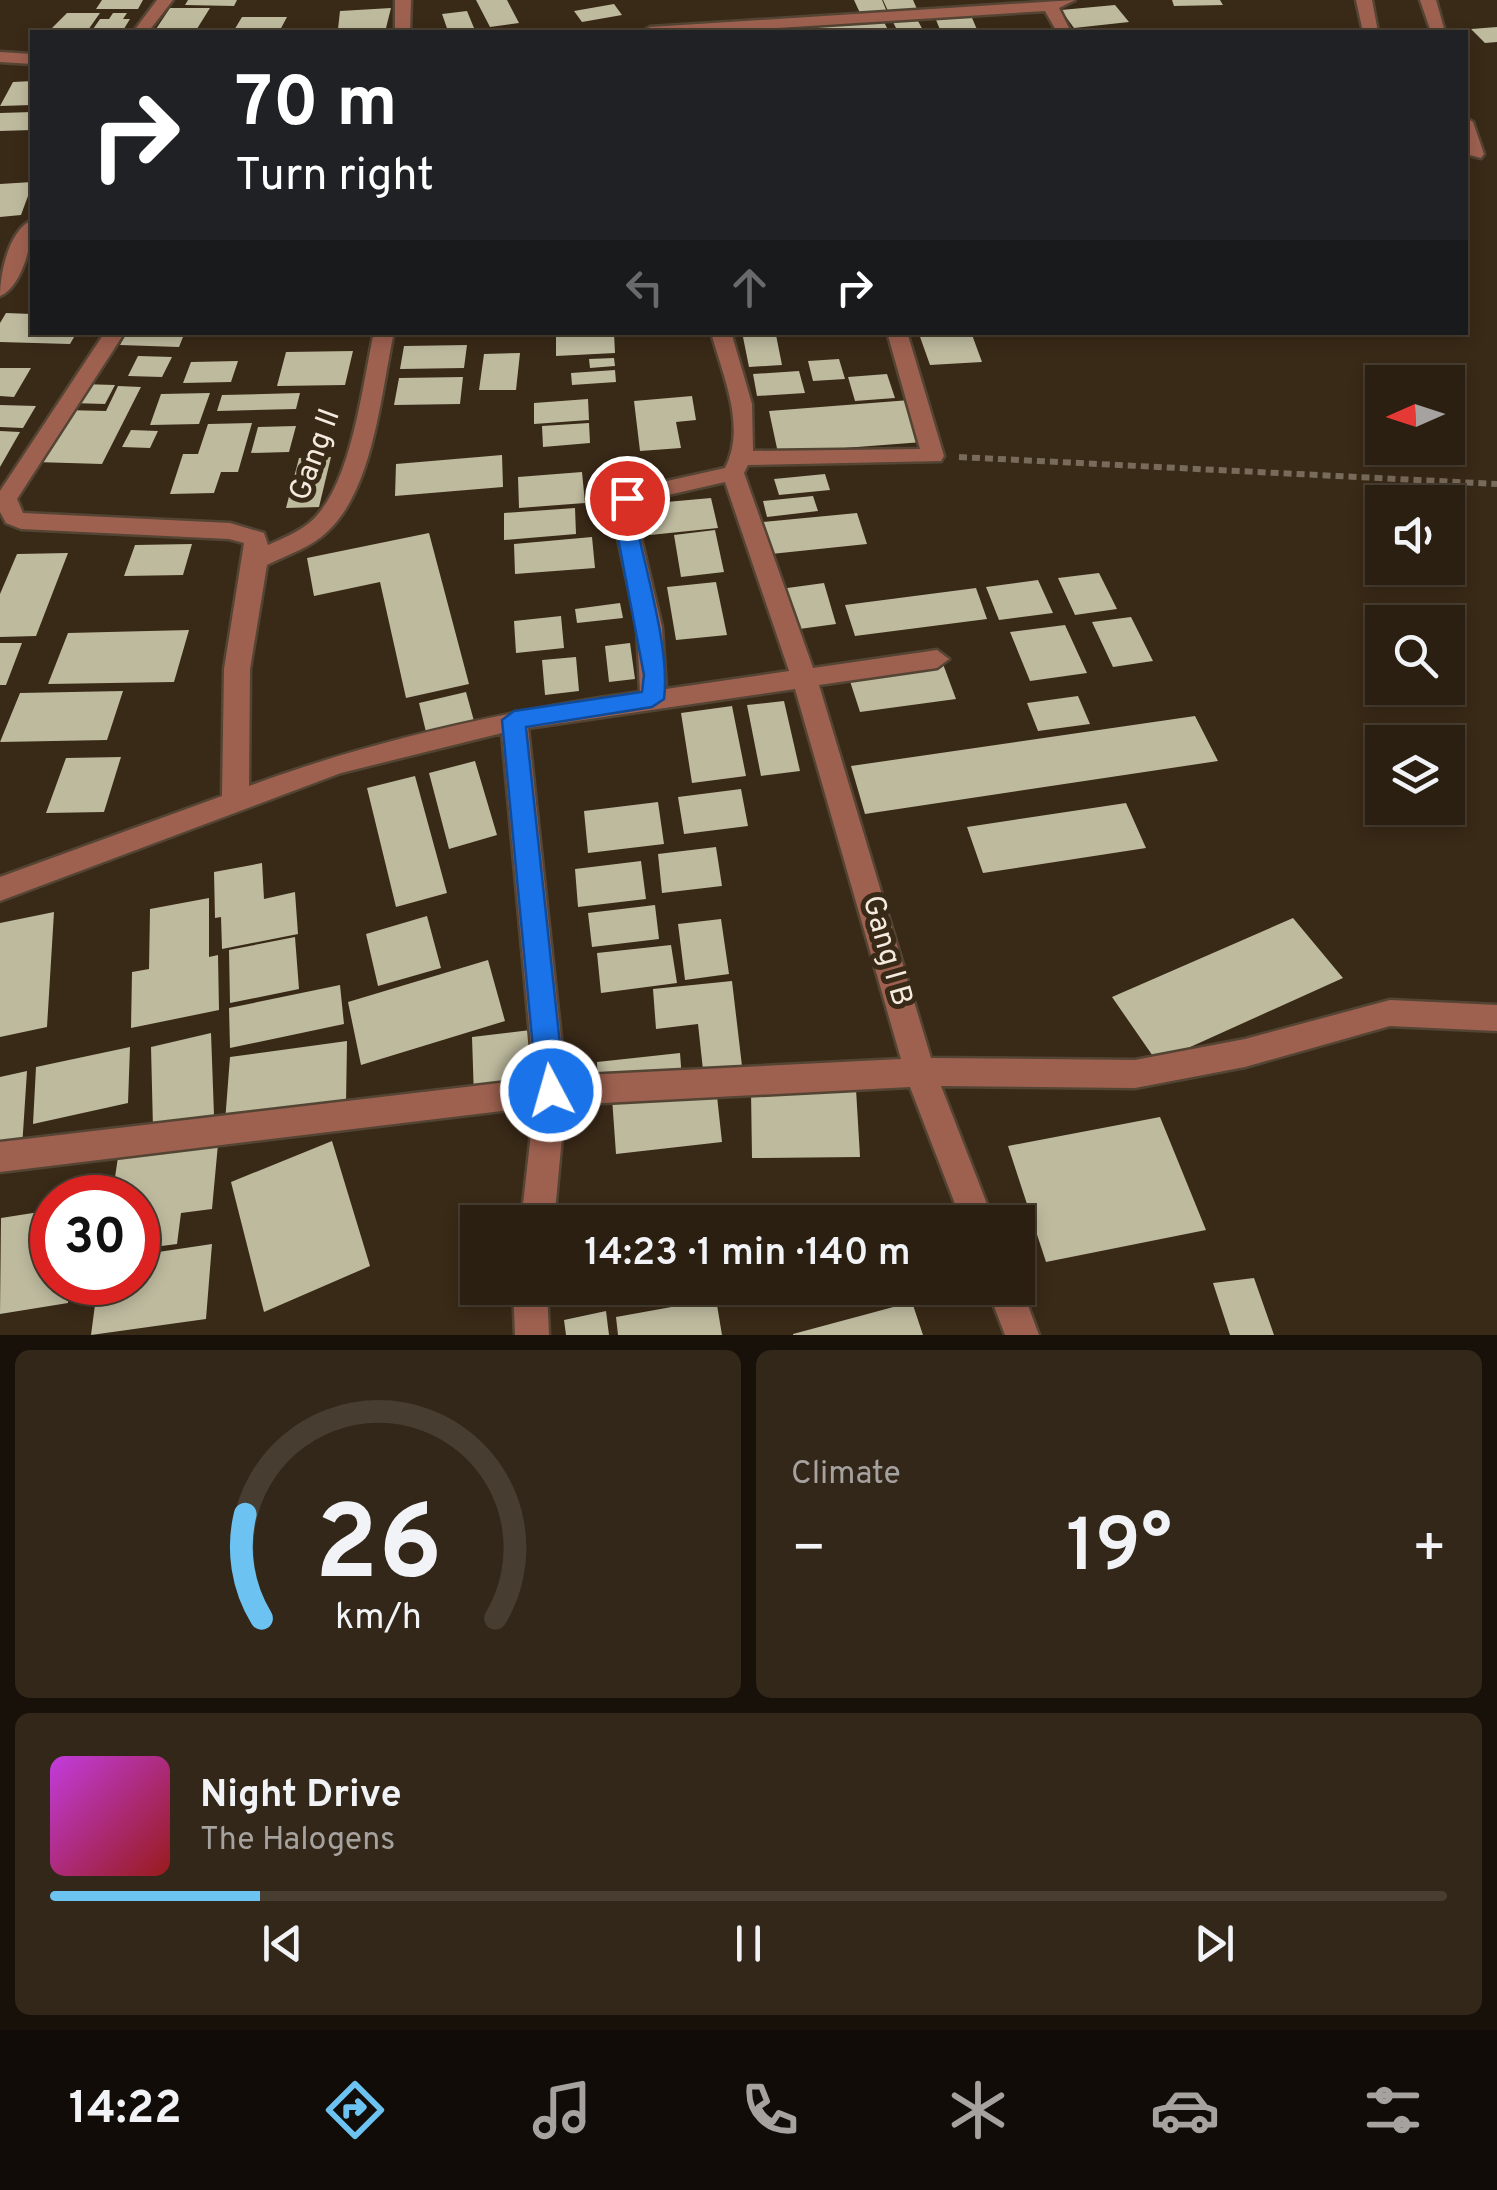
<!DOCTYPE html>
<meta charset="utf-8">
<style>
:root{--surface:#2b1f11;--page:#33271a;--text:#f1f3f6;--muted:#a6a29f;--line:#473d31;--accent:#6cc3f2}
body{margin:0;font-family:Overpass,sans-serif;background:var(--page);color:var(--text);height:100vh;display:flex;flex-direction:column;font-size:38px;white-space:nowrap}
*{box-sizing:border-box;margin:0}
p{font-size:32px;color:var(--muted)}
.icon{flex:none;width:55px;height:55px;fill:none;stroke:currentColor;stroke-width:2;stroke-linecap:round;stroke-linejoin:round}
.map{position:relative;height:1335px;overflow:hidden}
.sheet{display:flex;flex-direction:column;gap:15px;padding:15px;background:#181109;flex:1}
.sheet>*{flex:none}
.guide{position:absolute;left:30px;top:30px;width:1438px;height:305px;border-radius:0px;box-shadow:0 5px 15px #0003,0 0 0 2px var(--line);background:#202124;color:#fff;overflow:hidden}
.needle{width:65px;rotate:267deg}
.buttons{position:absolute;left:1365px;top:365px;display:grid;gap:20px}
.buttons a{display:grid;place-items:center;width:100px;height:100px;border-radius:0px;background:var(--surface);box-shadow:0 5px 15px #0003,0 0 0 2px var(--line);font-size:50px}
.speed{position:absolute;left:30px;top:1175px;display:flex;gap:20px;font-size:50px;font-weight:700;text-align:center}
.speed>*{display:grid;place-content:center;width:130px;height:130px;border-radius:50%;background:var(--surface);box-shadow:0 5px 15px #0003,0 0 0 2px var(--line);line-height:1}
.speed .limit{border:15px solid #d22;background:#fff;color:#111}
.pin{position:absolute;display:grid;place-items:center;width:85px;height:85px;color:#fff;margin:-42px;border:5px solid #fff;border-radius:50%;box-shadow:0 2px 10px #0007}
.me{position:absolute;width:110px;margin:-55px;rotate:354deg;stroke-linejoin:round;filter:drop-shadow(0 0 8px #0008)}
.turn{display:flex;align-items:center;gap:35px;height:210px;padding:0 40px;font-size:45px}
.turn .icon{width:130px;height:130px;stroke-width:2.5}
.turn b{display:block;font-size:70px;line-height:85px}
.lanes{display:flex;align-items:center;height:95px;padding:0 40px;background:#0003;justify-content:center;gap:50px;direction:ltr}
.lanes .off{opacity:.35}
.big{font-size:75px;font-weight:600;line-height:1.1}
.sheet .tile{flex:1;display:flex;flex-direction:column;justify-content:center;gap:15px;min-width:0;padding:0 35px;border-radius:15px;background:var(--page)}
.sheet .dial{align-items:center;gap:0}
.dial svg{height:260px;overflow:visible;fill:none;stroke:var(--line);stroke-width:7;stroke-linecap:round;text-anchor:middle}
.dial text{fill:var(--text);stroke:none}
.song{display:flex;align-items:center;gap:30px}
.cover{width:120px;height:120px;border-radius:15px;background:linear-gradient(135deg,hsl(290 70% 55%),hsl(0 70% 35%))}
.played{height:10px;border-radius:5px;background:linear-gradient(90deg,var(--accent) 15%,var(--line) 15%)}
.keys{display:flex;justify-content:space-around;direction:ltr}
.heat{display:flex;justify-content:space-between;align-items:center;font-size:55px;direction:ltr}
.sheet .tiles{flex:1;display:grid;gap:15px;grid-template-columns:1fr 1fr}
.tile:last-child{grid-column:span 2}
.trip{position:absolute;left:460px;top:1205px;width:575px;height:100px;border-radius:0px;background:var(--surface);box-shadow:0 5px 15px #0003,0 0 0 2px var(--line);font-weight:600;line-height:100px;text-align:center}
.menu{display:flex;height:160px;justify-content:space-around;align-items:center;background:#110c07;color:var(--muted)}
.menu .icon{width:70px;height:70px}
.menu .active{color:var(--accent)}
.menu b{font-size:45px;color:var(--text)}
.map>svg:first-child{display:block}
</style>
<div class="map">
<svg width="1497" height="1335" viewBox="0 0 1497 1335">
<rect width="100%" height="100%" fill="#392917"/>
<path fill="#bdba9e" d="M102 0H143L138 9H96Z
M188 0H237L234 6 185 5Z
M476 0H507L519 23 490 27Z
M854 0H882L887 12 860 13Z
M883 0H913L917 9 888 11Z
M1172 0H1220L1223 5 1174 6Z
M614 4 622 15 582 22 574 11Z
M1115 5 1129 22 1074 28 1061 10Z
M170 8H210L195 32H154Z
M391 8 385 32 338 29 340 11Z
M467 11 474 28 448 31 442 14Z
M67 13H100L88 30 51 29Z
M113 13H127L123 19H130L122 32H91L100 19H109Z
M970 13 978 32H941L934 15Z
M242 17H287L279 32H233Z
M883 20 889 32H810L808 25Z
M918 21 924 32H898L893 22Z
M1497 27V42L1485 43 1471 29Z
M32 81V105L0 106 13 82Z
M32 112V130L0 131V113Z
M32 182V196H28L21 215 0 217V184Z
M6 313 32 314V332H77L70 344 0 342V323Z
M127 332H185L179 347 120 345Z
M556 332 614 333 615 353 556 356Z
M971 332 982 362 930 365 919 334Z
M776 335 782 365 749 367 743 337Z
M467 345 464 368 400 369 404 346Z
M353 351 345 385 277 386 286 352Z
M520 353 516 390H479L484 354Z
M138 356 172 357 162 377 128 376Z
M614 358 615 366 590 368 589 359Z
M839 359 845 379 813 381 808 361Z
M238 361 231 382 183 383 191 362Z
M0 368H31L14 397 0 396Z
M615 370 616 382 572 385 571 373Z
M799 371 805 393 757 396 753 374Z
M887 374 895 398 855 401 848 377Z
M463 377 460 404 394 405 399 378Z
M81 384 115 385 105 404 71 403Z
M118 386 141 387 102 464 35 462 64 410 106 411Z
M210 393 199 424 150 425 161 394Z
M300 393 296 409 217 411 222 395Z
M692 396 696 420 676 422 681 448 640 451 634 401Z
M588 399 589 420 534 424V403Z
M910 400 923 442 778 453 769 411Z
M0 405 36 406 23 428 0 427Z
M252 423 238 472H221L214 493 170 494 183 454H198L208 424Z
M589 423 590 443 543 447 542 426Z
M296 426 289 452 251 453 258 427Z
M131 430 158 431 150 448 122 447Z
M0 431 20 432 0 467Z
M502 455 503 487 395 496 396 464Z
M331 457 319 507 286 508 299 458Z
M582 472 585 503 519 508 518 477Z
M825 474 830 490 779 495 774 479Z
M813 496 818 511 767 517 763 501Z
M711 498 718 528 650 535 644 504Z
M575 508 576 534 504 540V513Z
M857 513 867 544 771 554 763 522Z
M715 530 724 572 681 577 674 535Z
M429 533 469 684 406 698 380 582 314 596 307 558Z
M592 537 595 568 515 574 514 544Z
M192 544 183 575 124 576 135 545Z
M68 553 36 636 0 637V594L17 554Z
M1099 573 1117 609 1075 615 1058 578Z
M1038 580 1053 613 999 620 986 587Z
M716 582 727 635 676 640 667 587Z
M824 583 836 624 792 630 780 589Z
M976 588 987 619 855 636 845 605Z
M620 603 623 618 577 623 575 609Z
M561 616 564 648 516 653 514 621Z
M1131 617 1153 661 1113 667 1092 622Z
M1065 625 1087 673 1030 681 1010 632Z
M189 630 174 682 48 684 68 633Z
M0 643H22L6 685H0Z
M630 643 635 679 609 682 605 646Z
M576 657 579 691 545 695 542 660Z
M943 664 956 699 860 712 849 678Z
M123 691 107 740 0 742 20 693Z
M466 692 474 721 426 732 419 703Z
M1078 696 1090 724 1038 731 1027 703Z
M784 701 800 771 761 776 747 705Z
M732 706 746 776 692 783 681 713Z
M1195 716 1218 761 865 814 851 766Z
M121 757 104 812 46 813 66 758Z
M475 761 497 835 449 849 429 773Z
M415 776 447 893 396 907 367 788Z
M741 789 748 826 684 834 678 797Z
M658 802 664 844 588 853 584 811Z
M1126 803 1146 848 983 873 967 827Z
M716 847 722 886 662 893 658 854Z
M641 861 646 899 578 907 575 869Z
M262 863 264 899 295 892 298 934 222 949 221 917 215 918 214 872Z
M209 898V957L218 955 219 1010 131 1028 132 972 149 969 150 909Z
M655 905 659 939 592 947 588 913Z
M54 912 47 1027 0 1037V923Z
M427 916 441 968 378 986 366 934Z
M1293 918 1343 978 1157 1062 1112 997Z
M721 919 729 974 685 980 678 924Z
M295 937 299 989 230 1003 229 950Z
M671 945 677 983 601 993 597 953Z
M488 960 505 1021 361 1065 348 1002Z
M732 981 742 1066 703 1070 698 1024 656 1029 653 989Z
M340 985 344 1024 230 1048 229 1008Z
M539 1029 543 1090 474 1098 472 1037Z
M211 1033 214 1115 153 1129 151 1047Z
M347 1041 346 1105 225 1122 230 1057Z
M130 1047 128 1103 33 1124 36 1067Z
M680 1053 682 1079 598 1087 597 1062Z
M27 1071 22 1148 0 1153V1077Z
M716 1087 722 1142 616 1154 612 1098Z
M856 1089 860 1157 752 1158 751 1091Z
M1160 1117 1206 1230 1046 1262 1008 1146Z
M332 1141 370 1266 264 1312 231 1182Z
M218 1144 212 1209 181 1213 177 1244 138 1249V1198H112L118 1157Z
M52 1210V1282H70L68 1303 0 1314 1 1218Z
M212 1244 206 1319 91 1335 98 1282H138V1255Z
M1254 1278 1274 1335H1230L1213 1283Z
M623 1288H711V1290L624 1301Z
M716 1299 722 1335H618L616 1317Z
M912 1302 923 1335H793V1334Z
M606 1311 609 1335H566L564 1320Z"/>
<g fill="none" stroke-linecap="round" stroke-linejoin="round">
<g stroke="#534433" stroke-width="5">
<path id="minor" d="M157 0H173L148 32H133Z
M395 0H411L410 32H395Z
M1075 0 1059 8 1071 32H1057L1045 11 714 32H642L650 27Z
M1356 0H1372L1378 32H1363Z
M1420 0H1436L1445 32H1431Z
M0 52 32 54V64L0 62Z
M1465 117 1473 122 1484 154 1481 158 1466 154Z
M32 220C33 242 22 287 0 296 0 273 9 230 32 220Z
M105 332H125L17 499 23 513 230 523 264 533 268 545C281 539 297 533 309 523 352 488 362 385 374 332H394C381 392 374 488 328 531 312 547 287 555 267 565L250 669 249 786C376 739 506 711 640 692L637 627 611 506 627 490 725 468C747 426 722 374 711 332H731L752 404 753 451 920 449 887 332H907L944 456 941 461 748 465 744 473 813 668 937 650 949 659 937 668 819 685 931 1058 1135 1060 1245 1039 1390 1000 1497 1005V1031L1390 1026 1245 1067 1135 1088 941 1086 994 1222H962L910 1087 565 1105 554 1222H521L534 1107 0 1172V1142L534 1079 502 733 341 773 0 901V877L222 796 224 669 244 543 229 539 21 529 6 523 0 512V491ZM725 482 789 671 666 689 662 627 634 508 642 501ZM795 689 901 1059 565 1076 528 728Z
M1018 1279 1039 1335H1005L987 1288H1018Z
M513 1288H547L549 1335H515Z"/>
</g>
<path stroke="#796b5b" stroke-width="6" stroke-dasharray="8 5" stroke-linecap="butt" d="M959 457 1497 484"/>
<use href="#minor" fill="#9e6150" fill-rule="evenodd"/>
</g>
<path fill="#1a73e8" stroke="#114b97" stroke-width="2.5" d="M627 491 637 498 633 506C642 561 671 647 664 699L652 707 526 727 565 1091 561 1100 551 1104 541 1100 537 1091 502 720 514 711 642 692 644 675 612 506 620 493Z"/>
<g text-anchor="middle" dominant-baseline="central" stroke-width="10" stroke-linejoin="round" paint-order="stroke">
<g font-size="30" fill="#f4eade" stroke="#392917">
<text transform="translate(316 455) rotate(-70)">Gang II</text>
<text transform="translate(886 951) rotate(74)">Gang I B</text>
</g>
</g>
</svg>
<div class="buttons">
<a><svg class="needle" viewBox="-14 -14 28 28"><path d="M0-13l5 13h-10z" fill="#e53935"/><path d="M0 13l5-13h-10z" fill="#a6a29f"/></svg></a>
<a><svg class="icon" aria-label="sound" viewBox="0 0 24 24"><path d="M4 9h4l5-4v14l-5-4H4zM17 9q2 3 0 6"/></svg></a>
<a><svg class="icon" aria-label="search" viewBox="0 0 24 24"><circle cx="10" cy="10" r="6"/><path d="M15 15l6 6"/></svg></a>
<a><svg class="icon" aria-label="layers" viewBox="0 0 24 24"><path d="M12 4l9 5-9 5-9-5zM3 14l9 5 9-5"/></svg></a>
</div>
<div class="speed"><div class="limit">30</div></div>
<div class="pin" style="left:627px;top:498px;background:#d93025"><svg class="icon" aria-label="arrive" viewBox="0 0 24 24"><path d="M6 21V4h12l-3 4 3 4H6"/></svg></div>
<svg class="me" style="left:551px;top:1091px" viewBox="-20 -20 40 40"><circle r="17" fill="#1a73e8" stroke="#fff" stroke-width="3"/><path d="M0-11L8 9 0 5-8 9z" fill="#fff"/></svg>
<div class="trip">14:23 · 1 min · 140 m</div>
<div class="guide">
<div class="turn"><svg class="icon" aria-label="right" viewBox="0 0 24 24"><path d="M7 20v-9h11M14 6l5 5-5 5"/></svg><div><b>70 m</b>Turn right</div></div>
<div class="lanes"><svg class="icon off" aria-label="left" viewBox="0 0 24 24"><path d="M17 20v-9H6M10 6l-5 5 5 5"/></svg><svg class="icon off" aria-label="ahead" viewBox="0 0 24 24"><path d="M12 20V5M6 11l6-6 6 6"/></svg><svg class="icon" aria-label="right" viewBox="0 0 24 24"><path d="M7 20v-9h11M14 6l5 5-5 5"/></svg></div>
</div>
</div>
<section class="sheet">
<div class="tiles">
<div class="tile dial"><svg viewBox="0 0 100 80">
<path d="M14 69A42 42 0 1 1 86 69"/>
<path d="M14 69A42 42 0 0 1 9 37" stroke="#6cc3f2"/>
<text x="50" y="56" font-size="32" font-weight="700">26</text>
<text x="50" y="72" font-size="11">km/h</text>
</svg></div>
<div class="tile"><p>Climate</p>
<div class="heat"><a>−</a><b class="big">19°</b><a>+</a></div>
</div>
<div class="tile">
<div class="song"><i class="cover"></i><div><b>Night Drive</b><p>The Halogens</p></div></div>
<div class="played"></div>
<div class="keys"><svg class="icon" aria-label="previous" viewBox="0 0 24 24"><path d="M18 5L8 12l10 7zM5 5v14"/></svg><svg class="icon" aria-label="pause" viewBox="0 0 24 24"><path d="M8 5v14M16 5v14"/></svg><svg class="icon" aria-label="next" viewBox="0 0 24 24"><path d="M6 5l10 7-10 7zM19 5v14"/></svg></div>
</div>
</div>
</section>
<nav class="menu">
<b>14:22</b>
<svg class="icon active" aria-label="directions" viewBox="0 0 24 24"><path d="M12 3l9 9-9 9-9-9zM9 14v-3h6M13 9l2 2-2 2"/></svg>
<svg class="icon" aria-label="music" viewBox="0 0 24 24"><path d="M9 18V5l10-2v13"/><circle cx="6" cy="18" r="3"/><circle cx="16" cy="16" r="3"/></svg>
<svg class="icon" aria-label="phone" viewBox="0 0 24 24"><path d="M5 4h4l2 5-3 2q2 4 5 5l2-3 5 2v4C11 20 4 13 5 4z"/></svg>
<svg class="icon" aria-label="climate" viewBox="0 0 24 24"><path d="M12 3v18M4 7l16 10M4 17L20 7"/></svg>
<svg class="icon" aria-label="car" viewBox="0 0 24 24"><path d="M5 17H2v-5l4-1 3-4h7l3 4 3 1v5h-3M9 17h6M6 11h13"/><circle cx="7" cy="17" r="2"/><circle cx="17" cy="17" r="2"/></svg>
<svg class="icon" aria-label="filters" viewBox="0 0 24 24"><path d="M4 7h16M4 17h16"/><circle cx="9" cy="7" r="2"/><circle cx="15" cy="17" r="2"/></svg>
</nav>
